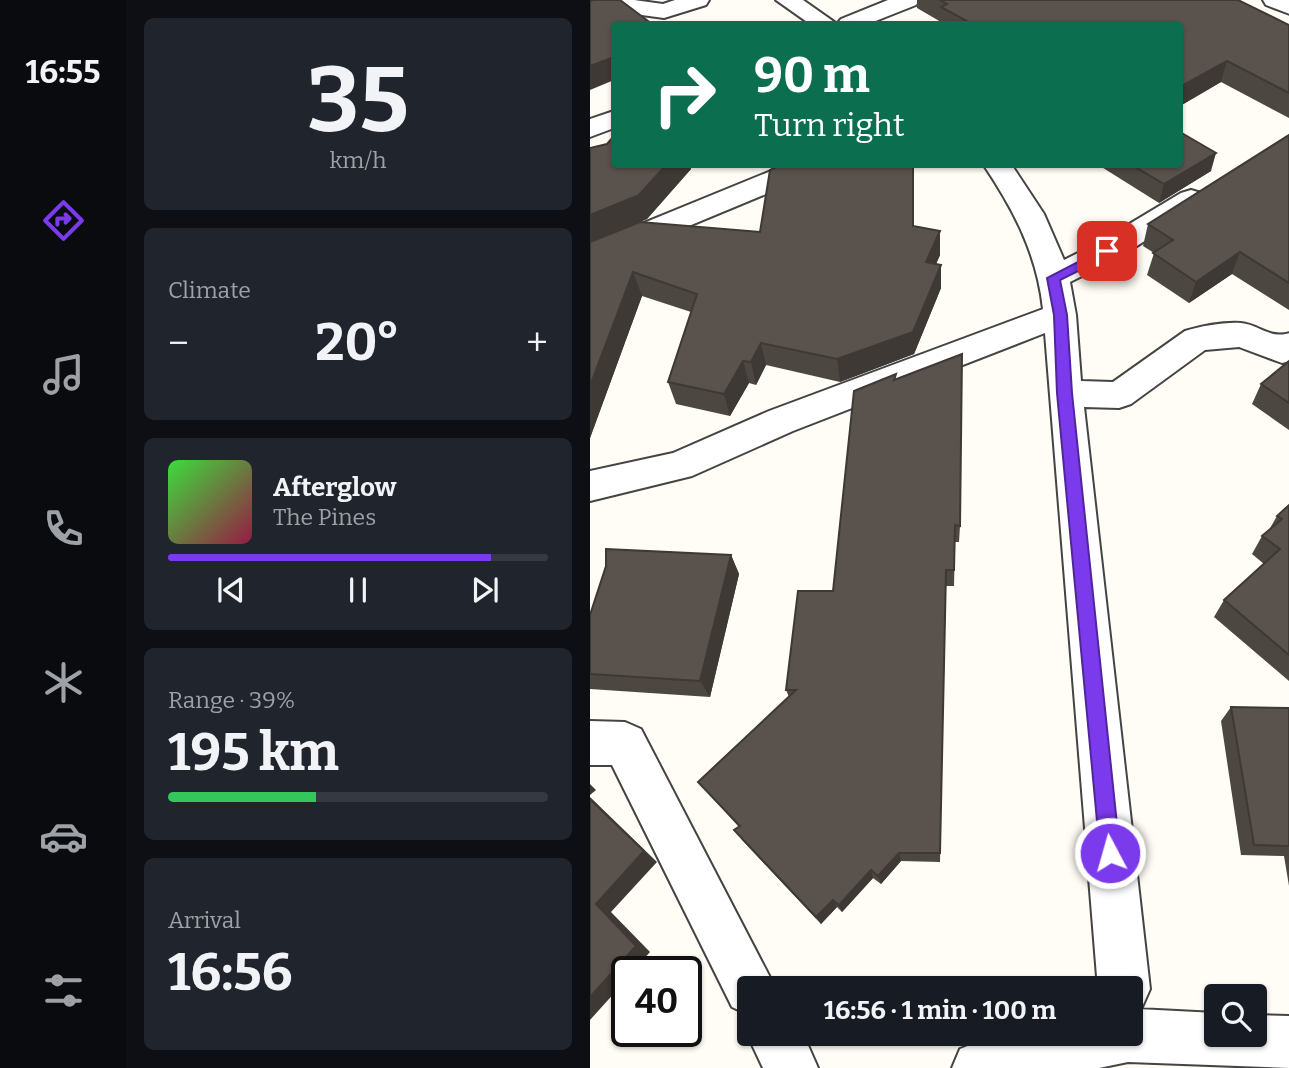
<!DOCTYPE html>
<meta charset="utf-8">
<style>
:root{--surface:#171b24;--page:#20242c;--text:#f1f3f6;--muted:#9ea1a6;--line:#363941;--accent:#7c3aed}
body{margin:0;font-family:Bitter,serif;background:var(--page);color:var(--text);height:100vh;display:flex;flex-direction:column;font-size:26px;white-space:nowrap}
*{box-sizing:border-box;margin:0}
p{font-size:23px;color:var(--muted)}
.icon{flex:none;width:38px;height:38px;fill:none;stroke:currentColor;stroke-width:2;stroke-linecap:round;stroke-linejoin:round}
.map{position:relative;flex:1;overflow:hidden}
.details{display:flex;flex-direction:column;gap:18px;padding:18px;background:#0d0f14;width:464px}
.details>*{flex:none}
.top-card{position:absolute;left:21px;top:21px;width:572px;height:147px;border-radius:7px;box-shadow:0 2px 5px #0004;background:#0b6e4f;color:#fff;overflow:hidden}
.buttons{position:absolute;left:614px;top:984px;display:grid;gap:14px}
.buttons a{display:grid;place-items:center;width:63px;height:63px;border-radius:7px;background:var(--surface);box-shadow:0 2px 5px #0004;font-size:35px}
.speed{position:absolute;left:21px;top:956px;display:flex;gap:14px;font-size:35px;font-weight:700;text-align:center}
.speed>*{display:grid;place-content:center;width:91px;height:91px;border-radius:50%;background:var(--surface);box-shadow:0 2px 5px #0004;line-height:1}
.speed .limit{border:4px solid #111;border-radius:10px;background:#fff;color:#111}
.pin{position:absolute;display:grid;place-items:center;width:60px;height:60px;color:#fff;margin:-30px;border-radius:14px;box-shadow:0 4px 10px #0006}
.me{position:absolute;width:77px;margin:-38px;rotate:354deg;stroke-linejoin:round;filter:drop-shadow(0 0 5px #0008)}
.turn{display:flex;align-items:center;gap:24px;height:147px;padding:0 28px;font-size:32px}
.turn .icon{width:91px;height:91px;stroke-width:2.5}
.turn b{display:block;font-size:49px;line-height:60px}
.big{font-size:52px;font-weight:700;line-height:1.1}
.details .tile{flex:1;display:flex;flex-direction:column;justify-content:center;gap:10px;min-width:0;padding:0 24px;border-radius:10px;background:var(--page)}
.details .dial{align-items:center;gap:0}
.dial b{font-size:91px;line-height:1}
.song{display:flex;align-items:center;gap:21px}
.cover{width:84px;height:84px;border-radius:10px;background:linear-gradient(135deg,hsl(120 70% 55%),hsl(340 70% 35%))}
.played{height:7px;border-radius:4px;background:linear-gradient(90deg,var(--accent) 85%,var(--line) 85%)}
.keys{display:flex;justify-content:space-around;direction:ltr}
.heat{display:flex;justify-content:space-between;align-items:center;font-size:38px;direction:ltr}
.charge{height:10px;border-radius:5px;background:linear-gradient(90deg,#34c759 39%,var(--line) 0)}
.trip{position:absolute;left:147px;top:976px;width:406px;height:70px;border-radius:7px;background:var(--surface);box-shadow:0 2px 5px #0004;font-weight:700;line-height:70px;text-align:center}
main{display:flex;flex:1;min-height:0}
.menu{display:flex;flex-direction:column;width:126px;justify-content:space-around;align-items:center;background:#090b0e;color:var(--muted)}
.menu .icon{width:49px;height:49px}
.menu .active{color:var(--accent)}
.menu b{font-size:32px;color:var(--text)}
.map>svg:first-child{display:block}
</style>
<main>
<nav class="menu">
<b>16:55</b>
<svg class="icon active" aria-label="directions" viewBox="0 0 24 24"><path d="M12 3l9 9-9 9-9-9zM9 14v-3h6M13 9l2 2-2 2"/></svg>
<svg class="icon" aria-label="music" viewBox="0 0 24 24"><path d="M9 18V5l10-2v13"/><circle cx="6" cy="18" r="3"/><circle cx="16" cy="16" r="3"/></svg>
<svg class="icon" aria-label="phone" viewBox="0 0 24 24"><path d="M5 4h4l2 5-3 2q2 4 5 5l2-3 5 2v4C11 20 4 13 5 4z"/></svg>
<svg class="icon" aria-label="climate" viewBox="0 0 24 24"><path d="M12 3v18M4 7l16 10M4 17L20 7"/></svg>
<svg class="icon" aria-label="car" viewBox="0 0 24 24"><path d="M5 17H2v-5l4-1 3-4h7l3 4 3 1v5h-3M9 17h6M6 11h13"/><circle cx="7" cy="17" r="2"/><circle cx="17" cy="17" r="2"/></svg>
<svg class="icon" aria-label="filters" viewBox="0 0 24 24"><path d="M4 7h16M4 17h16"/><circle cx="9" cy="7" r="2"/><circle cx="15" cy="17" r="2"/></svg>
</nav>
<section class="details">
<div class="tile dial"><b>35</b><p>km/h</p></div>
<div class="tile"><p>Climate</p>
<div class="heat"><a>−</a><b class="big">20°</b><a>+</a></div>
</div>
<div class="tile">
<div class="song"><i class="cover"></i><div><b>Afterglow</b><p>The Pines</p></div></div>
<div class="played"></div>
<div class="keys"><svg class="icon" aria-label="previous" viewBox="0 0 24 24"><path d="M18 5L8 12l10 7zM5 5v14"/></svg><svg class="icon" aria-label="pause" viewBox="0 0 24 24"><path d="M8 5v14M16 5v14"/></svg><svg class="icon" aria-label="next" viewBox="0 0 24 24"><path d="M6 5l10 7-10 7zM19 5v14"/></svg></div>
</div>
<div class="tile"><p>Range · 39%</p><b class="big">195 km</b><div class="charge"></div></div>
<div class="tile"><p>Arrival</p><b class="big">16:56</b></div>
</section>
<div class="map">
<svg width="700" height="1068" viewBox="0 0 700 1068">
<rect width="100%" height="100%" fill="#fffdf5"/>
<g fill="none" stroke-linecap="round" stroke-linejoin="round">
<g stroke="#444" stroke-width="4">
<path id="minor" d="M0 0H44L73 4 85 0H119L116 5 74 18 0 8Z
M186 0H213L247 24 251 19 298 0H329L326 5 278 24H220Z
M673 0H700V14L676 5Z
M24 111V128L0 137V119Z
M198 164H238L234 170 0 267V245Z
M393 164H421L454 214 474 260 506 244 591 193 601 190 611 193 615 199 611 205 528 258 480 282 486 315 491 381 523 382 595 331C612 326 634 322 651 323 670 325 679 339 700 333V361L692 363 649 347 615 350 541 404 529 408 494 407 560 989 552 1007 548 1009 626 1013V1034H665V1015L700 1016V1068L538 1062 509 1068H362L370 1049C423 1027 484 1034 541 1034V989H508L455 333 203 431 102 476 0 501V471L83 453 179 411 453 309C447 254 424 210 393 164Z
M0 721 35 722 51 729 186 989H159V1015L142 1007 22 765H0Z
M159 1030V1034H213L228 1068H173L157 1034Z"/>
</g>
<use href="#minor" fill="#fff" fill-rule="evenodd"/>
</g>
<path fill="#4d4742" d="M327 0H648L699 25V118L631 82 590 106V24H351V22L327 8Z
M699 135V310L642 274 599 303 557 275 564 253 553 246 558 224Z
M0 148 101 169 57 219 31 230 170 232 323 226 350 231V255L346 264 351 288 324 354 250 382 176 365 166 385 159 383 140 416 86 404 78 382 101 312 52 296 0 438Z
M510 164H590L621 171 569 203 510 166Z
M699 361V430L662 404 671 384Z
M307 379 370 526 369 542H365L364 586H356L350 862 311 861 291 884 283 878 252 912 247 907 231 924 152 840 144 830 149 827 117 792 108 782 199 697 196 690 243 591Z
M699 505V681L624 617 634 600 674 564 662 554 672 536 679 530 687 516Z
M141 555 149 574 120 697 0 689V615Z
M641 707 699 708V886L694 856 651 855 631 721Z"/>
<path fill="#3f3936" d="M24 57V80L0 90V66Z
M637 61 631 82 590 106V87Z
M626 153 621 171 569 203 574 184Z
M77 164H100L101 169 57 219 0 243V215Z
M350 231V255L337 285 336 262Z
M650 252 642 274 599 303 606 282Z
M351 265V288L324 354 250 382 247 359Z
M43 272 52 296 0 438V386Z
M171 343 176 365 166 385 161 362Z
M153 361 159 383 140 416 134 394Z
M141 555 149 574 120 697 110 681Z
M0 784 6 790 0 795Z
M0 797 67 862 21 912 60 952 43 971H37V979L0 1020V997L6 904Z
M309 853 311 861 291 884 288 876Z
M281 870 283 878 252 912 249 905Z
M243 900 247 907 231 924 226 917Z"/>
<path fill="#5a524d" stroke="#3f3936" stroke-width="2" d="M4 0H30L62 24H24V57L0 66V1Z
M350 0H648L699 25V93L637 61 590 87V24H382L351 7 357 4Z
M590 132 626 153 574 184 540 164H590Z
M699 135V283L650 252 606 282 563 253 583 240 558 224Z
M24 136V164H77L49 195 0 215V148L17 144Z
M193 164H323V226L350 231 336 262 351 265 323 332 247 359 171 343 161 362 153 361 134 394 78 382 107 294 43 272 0 386V242L50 222 170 232 180 170Z
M372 354 370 526 365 525 364 570H356L350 853H309L288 876 281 870 249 905 243 900 226 917 144 830 150 826 108 782 206 690H196L208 591H243L264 391 306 374 304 380Z
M699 361V403L671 384Z
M699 505V655L634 600 690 549 672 536 692 519 687 516Z
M16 549 141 555 110 681 0 674V615L16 566Z
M641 707 699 708V846L664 845Z
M0 799 54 851 6 904 46 946 0 997Z"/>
<path fill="#7c3aed" stroke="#51269a" stroke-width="2" d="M517 247 524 251 522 254 470 280 477 315 482 393 530 853 527 860 520 863 513 860 510 853 467 393 464 315 457 278Z"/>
</svg>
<div class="buttons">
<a><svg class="icon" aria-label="search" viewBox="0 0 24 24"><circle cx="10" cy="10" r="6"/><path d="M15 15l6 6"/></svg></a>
</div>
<div class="speed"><div class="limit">40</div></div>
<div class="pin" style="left:517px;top:251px;background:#d93025"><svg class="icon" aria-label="arrive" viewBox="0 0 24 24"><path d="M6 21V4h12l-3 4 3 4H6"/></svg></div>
<svg class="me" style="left:520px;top:853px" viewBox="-20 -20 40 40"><circle r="17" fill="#7c3aed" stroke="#fff" stroke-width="3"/><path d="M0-11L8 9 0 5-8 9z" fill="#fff"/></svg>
<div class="trip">16:56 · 1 min · 100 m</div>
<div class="top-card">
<div class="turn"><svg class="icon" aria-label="right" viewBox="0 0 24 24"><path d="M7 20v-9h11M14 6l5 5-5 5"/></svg><div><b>90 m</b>Turn right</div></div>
</div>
</div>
</main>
